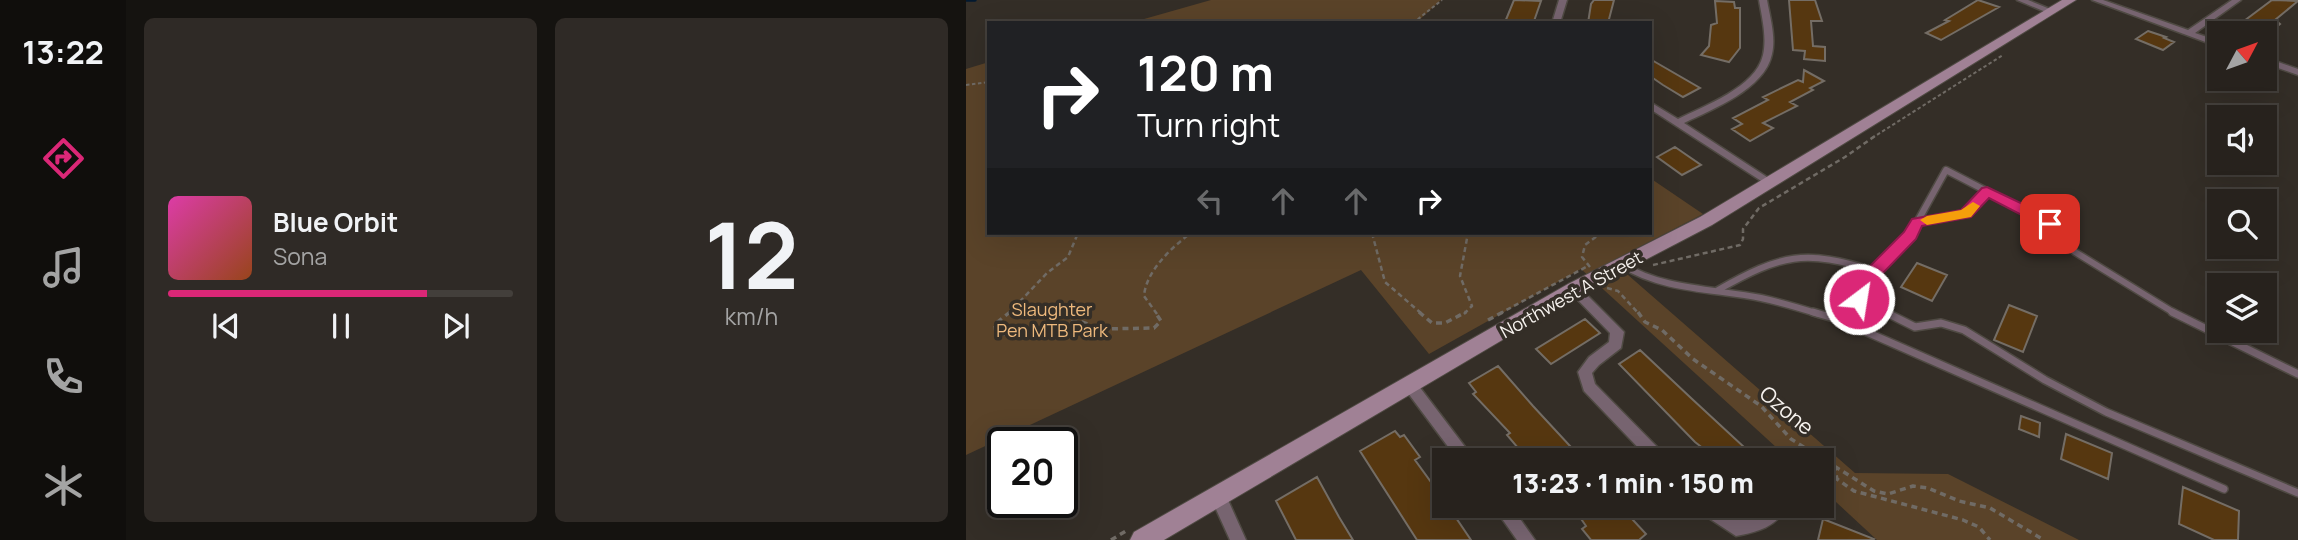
<!DOCTYPE html>
<meta charset="utf-8">
<style>
:root{--surface:#27221d;--page:#2f2a26;--text:#f1f3f6;--muted:#a4a4a4;--line:#433f3b;--accent:#db2777}
body{margin:0;font-family:Manrope,sans-serif;background:var(--page);color:var(--text);height:100vh;display:flex;flex-direction:column;font-size:26px;white-space:nowrap}
*{box-sizing:border-box;margin:0}
p{font-size:23px;color:var(--muted)}
.icon{flex:none;width:38px;height:38px;fill:none;stroke:currentColor;stroke-width:2;stroke-linecap:round;stroke-linejoin:round}
.map{position:relative;flex:1;overflow:hidden}
.drawer{display:flex;flex-direction:column;gap:18px;padding:18px;background:#151310;width:840px}
.drawer>*{flex:none}
.banner{position:absolute;left:21px;top:21px;width:665px;height:214px;border-radius:0px;box-shadow:0 7px 28px #0002,0 0 0 2px var(--line);background:#202124;color:#fff;overflow:hidden}
.needle{width:46px;rotate:49deg}
.fabs{position:absolute;left:1241px;top:21px;display:grid;gap:14px}
.fabs a{display:grid;place-items:center;width:70px;height:70px;border-radius:0px;background:var(--surface);box-shadow:0 7px 28px #0002,0 0 0 2px var(--line);font-size:35px}
.speed{position:absolute;left:21px;top:427px;display:flex;gap:14px;font-size:35px;font-weight:700;text-align:center}
.speed>*{display:grid;place-content:center;width:91px;height:91px;border-radius:50%;background:var(--surface);box-shadow:0 7px 28px #0002,0 0 0 2px var(--line);line-height:1}
.speed .limit{border:4px solid #111;border-radius:10px;background:#fff;color:#111}
.pin{position:absolute;display:grid;place-items:center;width:60px;height:60px;color:#fff;margin:-30px;border-radius:14px;box-shadow:0 4px 10px #0006}
.me{position:absolute;width:77px;margin:-38px;rotate:31deg;stroke-linejoin:round;filter:drop-shadow(0 0 5px #0008)}
.turn{display:flex;align-items:center;gap:24px;height:147px;padding:0 35px;font-size:32px}
.turn .icon{width:91px;height:91px;stroke-width:2.5}
.turn b{display:block;font-size:49px;line-height:60px}
.lanes{display:flex;align-items:center;height:66px;padding:0 35px;background:#0003;justify-content:center;gap:35px;direction:ltr}
.lanes .off{opacity:.35}
.drawer .widget{flex:1;display:flex;flex-direction:column;justify-content:center;gap:10px;min-width:0;padding:0 24px;border-radius:10px;background:var(--page)}
.drawer .dial{align-items:center;gap:0}
.dial b{font-size:91px;line-height:1}
.song{display:flex;align-items:center;gap:21px}
.cover{width:84px;height:84px;border-radius:10px;background:linear-gradient(135deg,hsl(320 70% 55%),hsl(20 70% 35%))}
.played{height:7px;border-radius:4px;background:linear-gradient(90deg,var(--accent) 75%,var(--line) 75%)}
.keys{display:flex;justify-content:space-around;direction:ltr}
.drawer .tiles{flex:1;display:grid;gap:18px;grid-template-columns:repeat(2,1fr)}
.trip{position:absolute;left:466px;top:448px;width:402px;height:70px;border-radius:0px;background:var(--surface);box-shadow:0 7px 28px #0002,0 0 0 2px var(--line);font-weight:800;line-height:70px;text-align:center}
main{display:flex;flex:1;min-height:0}
.tab-bar{display:flex;flex-direction:column;width:126px;justify-content:space-around;align-items:center;background:#100e0c;color:var(--muted)}
.tab-bar .icon{width:49px;height:49px}
.tab-bar .selected{color:var(--accent)}
.tab-bar b{font-size:32px;color:var(--text)}
.map>svg:first-child{display:block}
</style>
<main>
<nav class="tab-bar">
<b>13:22</b>
<svg class="icon selected" aria-label="directions" viewBox="0 0 24 24"><path d="M12 3l9 9-9 9-9-9zM9 14v-3h6M13 9l2 2-2 2"/></svg>
<svg class="icon" aria-label="music" viewBox="0 0 24 24"><path d="M9 18V5l10-2v13"/><circle cx="6" cy="18" r="3"/><circle cx="16" cy="16" r="3"/></svg>
<svg class="icon" aria-label="phone" viewBox="0 0 24 24"><path d="M5 4h4l2 5-3 2q2 4 5 5l2-3 5 2v4C11 20 4 13 5 4z"/></svg>
<svg class="icon" aria-label="climate" viewBox="0 0 24 24"><path d="M12 3v18M4 7l16 10M4 17L20 7"/></svg>
</nav>
<section class="drawer">
<div class="tiles">
<div class="widget">
<div class="song"><i class="cover"></i><div><b>Blue Orbit</b><p>Sona</p></div></div>
<div class="played"></div>
<div class="keys"><svg class="icon" aria-label="previous" viewBox="0 0 24 24"><path d="M18 5L8 12l10 7zM5 5v14"/></svg><svg class="icon" aria-label="pause" viewBox="0 0 24 24"><path d="M8 5v14M16 5v14"/></svg><svg class="icon" aria-label="next" viewBox="0 0 24 24"><path d="M6 5l10 7-10 7zM19 5v14"/></svg></div>
</div>
<div class="widget dial"><b>12</b><p>km/h</p></div>
</div>
</section>
<div class="map">
<svg width="1332" height="540" viewBox="0 0 1332 540">
<rect width="100%" height="100%" fill="#342e27"/>
<path fill="#5a4329" d="M245 0H475L450 23H164Z
M23 62V233H684V178L737 214 646 261 889 473 982 474 1113 540H911L856 489V460H824L615 269 463 354 395 270 0 455V69Z"/>
<g fill="none" stroke-linecap="round" stroke-linejoin="round">
<path stroke="#021930" stroke-width="3.5" d="M0 0H9"/>
</g>
<path fill="#563710" stroke="#746d65" stroke-width="2" d="M548 0 575 1 568 21 539 22Z
M628 0H648L642 23H622L625 4Z
M823 0H849L856 21H845L847 46 859 47V61L838 59 839 51 827 50Z
M1012 0 1033 7 975 40 960 33 983 21 979 20Z
M1306 0 1332 1 1309 20 1314 24 1303 33H1262Z
M749 1 768 2 769 8H774V48L763 62 735 55 743 46 745 25 751 23Z
M1182 31 1200 37 1198 38 1208 42 1197 50 1170 39Z
M684 59 734 88 717 97 697 85 684 76Z
M838 70 858 81 844 88 847 90 824 102 831 106 797 123 807 128 784 141 766 129 776 124 767 118 802 100 797 97 832 80 837 82Z
M709 147 735 165 716 175 691 157Z
M951 263 981 275 966 301 935 287Z
M1043 305 1071 316 1057 352 1028 340Z
M619 319 634 333 585 364 570 349Z
M674 350 725 398 792 460H752L729 442 653 364Z
M532 366 567 406 617 460H567L560 452 557 454 541 435 544 433 507 394 510 392 503 383Z
M1055 416 1074 423 1073 437 1053 429Z
M429 431 434 437 438 435 454 457 449 460 465 482 469 479 478 491V506H482L505 540H451L394 451Z
M1100 434 1146 453 1142 479 1095 459Z
M351 477 373 517 387 540H330L310 501Z
M1217 487 1273 511 1272 540H1248L1213 524Z
M606 506H654L680 534 673 540H625L616 529 620 526Z
M857 519 908 539 907 540H852Z"/>
<g fill="none" stroke-linecap="round" stroke-linejoin="round">
<g stroke="#4f4a43" stroke-width="9">
<path id="lane-far1" d="M951 222 1000 214 1021 192
M657 265C696 290 750 289 795 298 814 302 834 308 853 314
M909 271 944 235 980 170 1084 224 1109 252 1210 314
M752 290C816 254 838 249 909 271L893 299 923 314"/>
</g>
<g stroke="#4f4a43" stroke-width="10">
<path id="lane" d="M847 312 871 319 1258 489
M919 312 949 327 975 323 998 330 1079 380 1140 412 1332 493
M1206 312 1332 374"/>
</g>
<g stroke="#4f4a43" stroke-width="3">
<path id="street" d="M593 0H601L594 23H586Z
M793 0H801C804 17 810 37 806 54 799 89 747 109 718 123L807 181 808 183 807 185 803 186 684 109V102L712 119C738 106 790 87 797 55 801 37 796 18 793 0Z
M1051 0H1062L1089 11 1082 13Z
M1126 0H1137L1222 30 1266 0H1275L1229 33 1253 41V47Z
M1298 57 1332 69V75L1298 63Z
M608 284 612 286 658 332 655 348 633 365 626 373 629 384 699 455 702 460H684L618 391 612 372 623 357 643 342 644 333 604 292 602 289Z
M444 379 449 381 509 460H492L439 389 437 385 439 381Z
M252 489 258 491 280 540H264L244 496 246 491Z
M527 506H545L569 540H551Z
M730 506H751L772 520 789 517 802 506H821C811 527 791 532 770 536L732 511Z"/>
</g>
<g stroke="#4f4a43" stroke-width="2">
<path id="secondary" d="M1096 0H1110L746 225 614 294 198 540H164L168 532 602 284 734 217Z"/>
</g>
<path stroke="#706b65" stroke-width="2" stroke-dasharray="3.5 2.5" stroke-linecap="butt" d="M447 23 476 0
M0 85 23 82
M906 138 1037 55"/>
<path stroke="#706b65" stroke-width="2.5" stroke-dasharray="5 3.5" stroke-linecap="butt" d="M406 233 419 282 456 314
M687 265 774 245 777 239V229L793 208 879 157 909 136
M624 267 616 257 619 245 635 233
M641 288 652 291 673 314
M42 314 81 273 102 257 112 233
M191 314 178 296C180 271 206 247 225 233
M498 314 506 306 494 276 502 233
M533 314 620 267"/>
<path stroke="#706b65" stroke-width="3.5" stroke-dasharray="6 4.5" stroke-linecap="butt" d="M44 312 29 324 30 333 45 335 105 322H116L135 329 188 328 195 321 189 312
M453 312 466 323H479L500 312
M672 312 679 322 696 330 727 359 795 406 825 439 908 491 922 494 947 486 962 488 993 501 1024 508 1078 540
M522 320 537 312
M868 465 871 479 888 491 997 520 1013 527 1024 540
M145 540 160 531"/>
<use href="#lane-far1" stroke="#776470" stroke-width="6"/>
<use href="#lane" stroke="#776470" stroke-width="7"/>
<use href="#street" fill="#776470" fill-rule="evenodd"/>
<use href="#secondary" fill="#a08195" fill-rule="evenodd"/>
</g>
<path fill="#db2777" stroke="#8e194d" stroke-width="2" d="M1021 187 1090 220 1092 224 1084 229 1079 227 1023 198 1005 217 956 226 950 239 915 275 899 303H887L885 299 903 267 938 232 946 219 995 210 1016 188Z"/>
<path fill="#f59e0b" d="M1007 202 1014 206 1005 217 961 225 954 220 961 216 995 210Z"/>
<g text-anchor="middle" dominant-baseline="central" stroke-width="7" stroke-linejoin="round" paint-order="stroke">
<g font-size="18" fill="#f7f3ef" stroke="#342e27">
<text transform="translate(605 294) rotate(-29)">Northwest A Street</text>
</g>
<g font-size="18" fill="#eeb97d" stroke="#342e27">
<text x="86" y="309">Slaughter<tspan x="86" dy="21">Pen MTB Park</tspan></text>
</g>
<g font-size="21" fill="#f7f3ef" stroke="#342e27">
<text transform="translate(821 410) rotate(40)">Ozone</text>
</g>
</g>
</svg>
<div class="fabs">
<a><svg class="needle" viewBox="-14 -14 28 28"><path d="M0-13l5 13h-10z" fill="#e53935"/><path d="M0 13l5-13h-10z" fill="#a4a4a4"/></svg></a>
<a><svg class="icon" aria-label="sound" viewBox="0 0 24 24"><path d="M4 9h4l5-4v14l-5-4H4zM17 9q2 3 0 6"/></svg></a>
<a><svg class="icon" aria-label="search" viewBox="0 0 24 24"><circle cx="10" cy="10" r="6"/><path d="M15 15l6 6"/></svg></a>
<a><svg class="icon" aria-label="layers" viewBox="0 0 24 24"><path d="M12 4l9 5-9 5-9-5zM3 14l9 5 9-5"/></svg></a>
</div>
<div class="speed"><div class="limit">20</div></div>
<div class="pin" style="left:1084px;top:224px;background:#d93025"><svg class="icon" aria-label="arrive" viewBox="0 0 24 24"><path d="M6 21V4h12l-3 4 3 4H6"/></svg></div>
<svg class="me" style="left:893px;top:299px" viewBox="-20 -20 40 40"><circle r="17" fill="#db2777" stroke="#fff" stroke-width="3"/><path d="M0-11L8 9 0 5-8 9z" fill="#fff"/></svg>
<div class="trip">13:23 · 1 min · 150 m</div>
<div class="banner">
<div class="turn"><svg class="icon" aria-label="right" viewBox="0 0 24 24"><path d="M7 20v-9h11M14 6l5 5-5 5"/></svg><div><b>120 m</b>Turn right</div></div>
<div class="lanes"><svg class="icon off" aria-label="left" viewBox="0 0 24 24"><path d="M17 20v-9H6M10 6l-5 5 5 5"/></svg><svg class="icon off" aria-label="ahead" viewBox="0 0 24 24"><path d="M12 20V5M6 11l6-6 6 6"/></svg><svg class="icon off" aria-label="ahead" viewBox="0 0 24 24"><path d="M12 20V5M6 11l6-6 6 6"/></svg><svg class="icon" aria-label="right" viewBox="0 0 24 24"><path d="M7 20v-9h11M14 6l5 5-5 5"/></svg></div>
</div>
</div>
</main>
